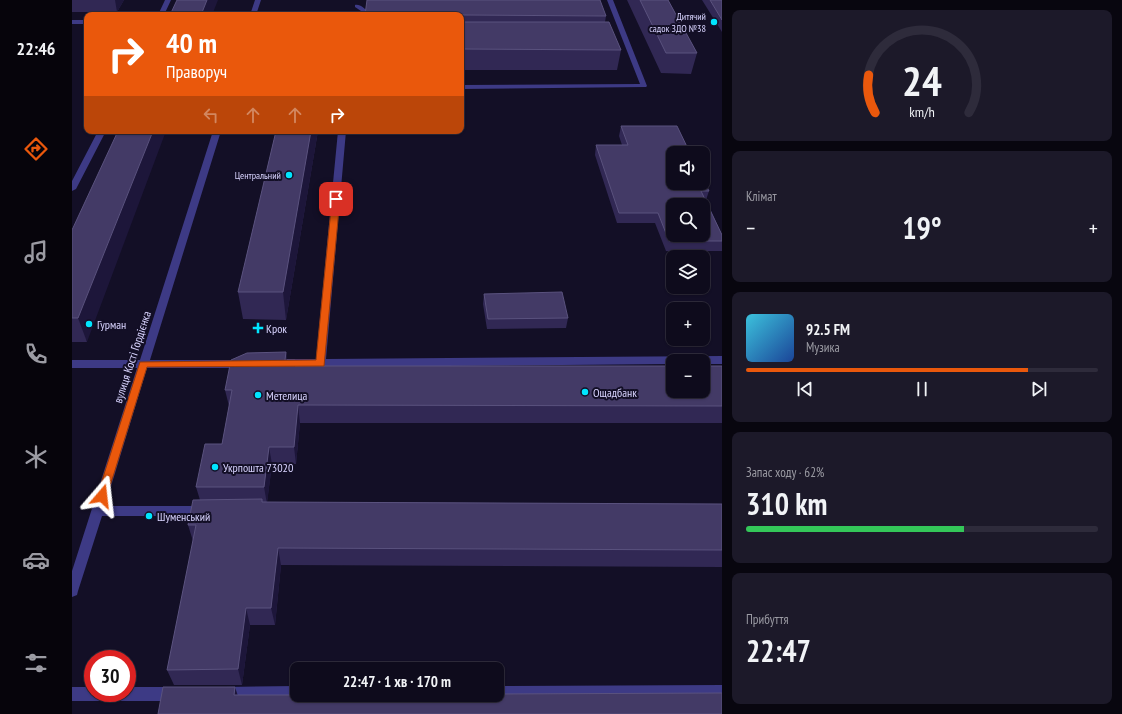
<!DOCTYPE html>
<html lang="uk">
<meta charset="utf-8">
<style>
:root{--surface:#0e0b1c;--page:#1c1929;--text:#f1f3f6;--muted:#9b9ba3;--line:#2e2b3b;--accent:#ea580c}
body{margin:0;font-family:"PT Sans Narrow",sans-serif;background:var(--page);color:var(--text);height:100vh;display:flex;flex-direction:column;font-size:15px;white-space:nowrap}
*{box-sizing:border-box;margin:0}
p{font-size:13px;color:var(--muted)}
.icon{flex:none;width:22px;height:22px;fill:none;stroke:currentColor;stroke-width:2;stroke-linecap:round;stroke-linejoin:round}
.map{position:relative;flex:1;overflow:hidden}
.panel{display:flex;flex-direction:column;gap:10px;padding:10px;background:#08060f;width:400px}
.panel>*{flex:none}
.guide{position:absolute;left:12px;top:12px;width:380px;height:122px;border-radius:8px;box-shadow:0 1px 3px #0004,0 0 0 1px var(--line);background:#ea580c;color:#fff;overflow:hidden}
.tools{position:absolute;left:594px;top:146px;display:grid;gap:8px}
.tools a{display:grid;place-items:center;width:44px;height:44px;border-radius:8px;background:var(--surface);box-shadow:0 1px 3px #0004,0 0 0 1px var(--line);font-size:20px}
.speed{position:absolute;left:12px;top:650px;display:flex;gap:8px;font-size:20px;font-weight:700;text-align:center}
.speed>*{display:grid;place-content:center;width:52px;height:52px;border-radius:50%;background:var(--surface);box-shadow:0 1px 3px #0004,0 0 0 1px var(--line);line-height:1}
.speed .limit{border:6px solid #d22;background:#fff;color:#111}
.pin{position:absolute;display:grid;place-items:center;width:34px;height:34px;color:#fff;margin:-17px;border-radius:8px;box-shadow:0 2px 6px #0006}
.me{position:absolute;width:44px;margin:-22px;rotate:17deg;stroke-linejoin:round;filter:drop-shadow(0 0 3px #0008)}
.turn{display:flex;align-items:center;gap:14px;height:84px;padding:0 16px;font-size:18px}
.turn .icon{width:52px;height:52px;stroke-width:2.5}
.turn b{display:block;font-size:28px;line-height:34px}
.lanes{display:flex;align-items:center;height:38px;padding:0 16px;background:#0003;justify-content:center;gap:20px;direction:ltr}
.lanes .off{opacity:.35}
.big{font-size:30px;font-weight:600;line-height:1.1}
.panel .card{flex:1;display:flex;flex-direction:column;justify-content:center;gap:6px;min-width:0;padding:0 14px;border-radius:8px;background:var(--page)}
.panel .dial{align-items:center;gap:0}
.dial svg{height:104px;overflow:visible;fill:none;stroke:var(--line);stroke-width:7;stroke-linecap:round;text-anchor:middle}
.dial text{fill:var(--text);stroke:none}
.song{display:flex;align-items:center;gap:12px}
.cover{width:48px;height:48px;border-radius:6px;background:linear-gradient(135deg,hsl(190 70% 55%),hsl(220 70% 35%))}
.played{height:4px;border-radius:2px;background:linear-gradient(90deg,var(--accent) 80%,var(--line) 80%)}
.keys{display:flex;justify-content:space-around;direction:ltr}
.heat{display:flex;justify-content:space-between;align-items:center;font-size:22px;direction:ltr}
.charge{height:6px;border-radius:3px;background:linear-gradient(90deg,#34c759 62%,var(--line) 0)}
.trip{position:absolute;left:218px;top:662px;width:214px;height:40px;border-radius:8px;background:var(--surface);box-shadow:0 1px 3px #0004,0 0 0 1px var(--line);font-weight:600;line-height:40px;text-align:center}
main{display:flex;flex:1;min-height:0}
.menu{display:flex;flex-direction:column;width:72px;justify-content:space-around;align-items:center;background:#06040b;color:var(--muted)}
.menu .icon{width:28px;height:28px}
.menu .active{color:var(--accent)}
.menu b{font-size:18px;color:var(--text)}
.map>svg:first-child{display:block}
</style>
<main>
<nav class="menu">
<b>22:46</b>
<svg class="icon active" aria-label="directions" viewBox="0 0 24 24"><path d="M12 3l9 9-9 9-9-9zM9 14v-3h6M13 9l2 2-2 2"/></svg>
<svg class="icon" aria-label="music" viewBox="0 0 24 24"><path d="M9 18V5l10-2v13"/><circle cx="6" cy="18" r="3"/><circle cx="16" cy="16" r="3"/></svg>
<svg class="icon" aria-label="phone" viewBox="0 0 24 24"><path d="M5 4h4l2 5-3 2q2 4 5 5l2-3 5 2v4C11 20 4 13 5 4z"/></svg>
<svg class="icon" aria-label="climate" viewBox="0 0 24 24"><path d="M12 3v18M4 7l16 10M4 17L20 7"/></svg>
<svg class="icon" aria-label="car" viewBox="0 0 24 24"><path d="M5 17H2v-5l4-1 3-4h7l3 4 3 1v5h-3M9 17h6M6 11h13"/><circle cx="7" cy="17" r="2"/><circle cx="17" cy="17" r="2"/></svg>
<svg class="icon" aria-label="filters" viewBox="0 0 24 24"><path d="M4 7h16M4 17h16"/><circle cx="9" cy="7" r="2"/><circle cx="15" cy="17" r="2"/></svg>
</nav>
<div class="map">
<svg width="650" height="714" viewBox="0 0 650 714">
<rect width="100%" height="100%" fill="#130f26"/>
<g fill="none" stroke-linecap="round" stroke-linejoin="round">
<path fill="#3d3a85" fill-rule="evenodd" d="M93 0H99L92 15H86Z
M183 0H189L184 15H178Z
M535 0H541L575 86 574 87 389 89V85L568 84Z
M283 5C289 4 292 9 297 12 302 13 306 11 310 14L295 15 283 7Z
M0 20H15V24H0Z
M26 131H34L4 189 0 191V181Z
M141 131H149L78 360H170L174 361 175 364 174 367 170 368H75L33 506H131L135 507 137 511 135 515 131 516H30L6 591 5 595 0 597V571L65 368H0V360H68Z
M266 131H274L254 359 650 356V364H631V361H601V364L249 367 206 366 205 363 206 360 210 359H244Z
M650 685V699L425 700 420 698 419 695H425V686Z
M225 686V695H231L230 698 225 700 153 701 148 699 146 694 148 689 153 687Z
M0 687H21V693H55V687H103L108 689 110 694 108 699 103 701H0Z"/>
</g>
<path fill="#312854" d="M0 0H52L45 12H0Z
M555 0H596L625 53 619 74 589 73Z
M630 0H650V32Z
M389 15 534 16 533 22 549 50 545 70H389Z
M549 126 637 191 634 200 650 235V251H594L583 223H545L523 155 524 145H550L547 136Z
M204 131H246L214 320 171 319 166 292Z
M0 230 15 342H0Z
M412 294 496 318 494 328 415 329 411 304Z
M214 352 215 360H223L224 366H650V423H228L224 464H200L195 502 650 504V567L209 565 203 625H178L170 685H102L95 670 121 541 116 525 128 500 124 487 150 444 157 406 153 390Z"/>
<path fill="#1d163a" d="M43 0H52L45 12Z
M135 0H146L140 15H129Z
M81 131H94L15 342 6 318Z
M239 131H246L214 320 211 292Z
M214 352 216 370 213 360Z
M226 405 228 423 224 464 222 447Z
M197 447 200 464 195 504 192 487Z
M206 548 209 565 203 625 199 608Z
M174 608 178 625 170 685 166 669Z
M163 687 168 702 162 695Z"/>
<path fill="#433a66" stroke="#5a527e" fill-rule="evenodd" d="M105 0H135L129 15H98Z
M295 0H528L534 16 390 15 389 19V15H293Z
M568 0H596L625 53H594Z
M638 0H650V20Z
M389 21 390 22H537L549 50 389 49Z
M549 126H605L618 153H601V183H631V179L637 191H629L650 235V241H597L586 213H547L524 145H556ZM601 205H631V235H601Z
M46 131H81L6 318H0V230Z
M204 131H239L211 292H166Z
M490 292 496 318 416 319 412 294Z
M214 352 213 360H223V366H601V391H631V366H650V406L226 405 222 447H197L192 487H124L133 444H150L160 390H153L159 360 175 353Z
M190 499V502L650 504V550L206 548 199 608H174L166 669 95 670 124 525H116L121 500Z
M91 687H163L162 695H425V694L650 693V714H86Z"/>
<path fill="#ea580c" stroke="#983908" d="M264 197 268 199 252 366 75 367 35 496 34 499 30 501 26 499 25 496 68 362 244 360 260 199Z"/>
<g fill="#00e5ff" stroke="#130f26" stroke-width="1.5">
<circle cx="642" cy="22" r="4"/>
<circle cx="217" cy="175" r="4"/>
<circle cx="17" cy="324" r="4"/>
<path d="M184 322h4v4h4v4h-4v4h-4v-4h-4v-4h4z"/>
<circle cx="513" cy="392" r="4"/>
<circle cx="186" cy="395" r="4"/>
<circle cx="143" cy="467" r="4"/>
<circle cx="77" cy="516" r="4"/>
</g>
<g text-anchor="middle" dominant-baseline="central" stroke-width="4" stroke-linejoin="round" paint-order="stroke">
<g font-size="10" fill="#d9d4ff" stroke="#130f26" text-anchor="end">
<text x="634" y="16">Дитячий<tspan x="634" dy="12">садок ЗДО №38</tspan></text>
<text x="209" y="175">Центральний</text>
</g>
<g font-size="12" fill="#d9d4ff" stroke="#130f26" text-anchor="start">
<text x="25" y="324">Гурман</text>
<text x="194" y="328">Крок</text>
<text x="521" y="392">Ощадбанк</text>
<text x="194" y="395">Метелица</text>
<text x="151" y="467">Укрпошта 73020</text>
<text x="85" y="516">Шуменський</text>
</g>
<g font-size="12" fill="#d9d4ff" stroke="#130f26">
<text transform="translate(60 357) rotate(-72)">вулиця Кості Гордієнка</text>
</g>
</g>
</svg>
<div class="tools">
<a><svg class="icon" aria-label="sound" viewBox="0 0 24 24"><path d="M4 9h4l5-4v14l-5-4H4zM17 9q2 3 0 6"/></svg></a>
<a><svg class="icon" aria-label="search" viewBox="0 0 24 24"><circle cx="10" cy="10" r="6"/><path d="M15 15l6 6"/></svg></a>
<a><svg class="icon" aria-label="layers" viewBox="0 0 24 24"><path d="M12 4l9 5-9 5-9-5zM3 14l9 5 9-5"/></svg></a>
<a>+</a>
<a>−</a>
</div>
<div class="speed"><div class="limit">30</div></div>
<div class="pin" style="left:264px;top:199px;background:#d93025"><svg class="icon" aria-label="arrive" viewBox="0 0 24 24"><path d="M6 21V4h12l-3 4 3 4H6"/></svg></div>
<svg class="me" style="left:30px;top:496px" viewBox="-20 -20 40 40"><path d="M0-17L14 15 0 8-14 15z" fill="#ea580c" stroke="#fff" stroke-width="4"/></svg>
<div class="trip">22:47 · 1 хв · 170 m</div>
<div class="guide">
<div class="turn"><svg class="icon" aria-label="right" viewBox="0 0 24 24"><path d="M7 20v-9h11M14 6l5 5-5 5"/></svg><div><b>40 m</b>Праворуч</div></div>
<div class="lanes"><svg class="icon off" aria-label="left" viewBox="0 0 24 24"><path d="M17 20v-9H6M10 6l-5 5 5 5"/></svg><svg class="icon off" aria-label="ahead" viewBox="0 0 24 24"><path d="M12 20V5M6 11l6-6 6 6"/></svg><svg class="icon off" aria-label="ahead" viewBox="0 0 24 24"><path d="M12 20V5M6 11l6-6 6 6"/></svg><svg class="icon" aria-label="right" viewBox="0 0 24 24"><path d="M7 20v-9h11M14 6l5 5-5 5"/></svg></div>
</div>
</div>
<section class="panel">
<div class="card dial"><svg viewBox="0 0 100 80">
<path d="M14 69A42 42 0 1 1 86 69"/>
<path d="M14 69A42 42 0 0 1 9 40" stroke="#ea580c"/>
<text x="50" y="56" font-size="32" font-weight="700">24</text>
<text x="50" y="72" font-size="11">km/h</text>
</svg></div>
<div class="card"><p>Клімат</p>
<div class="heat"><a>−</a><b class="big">19°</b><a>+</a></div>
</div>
<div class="card">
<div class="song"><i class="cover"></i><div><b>92.5 FM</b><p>Музика</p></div></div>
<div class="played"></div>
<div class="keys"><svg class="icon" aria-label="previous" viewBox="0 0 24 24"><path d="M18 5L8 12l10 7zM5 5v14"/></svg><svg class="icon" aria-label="pause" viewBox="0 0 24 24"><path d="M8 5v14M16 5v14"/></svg><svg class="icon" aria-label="next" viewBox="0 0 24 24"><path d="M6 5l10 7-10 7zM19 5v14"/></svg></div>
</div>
<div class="card"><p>Запас ходу · 62%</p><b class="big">310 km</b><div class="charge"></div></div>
<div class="card"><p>Прибуття</p><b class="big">22:47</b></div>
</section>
</main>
